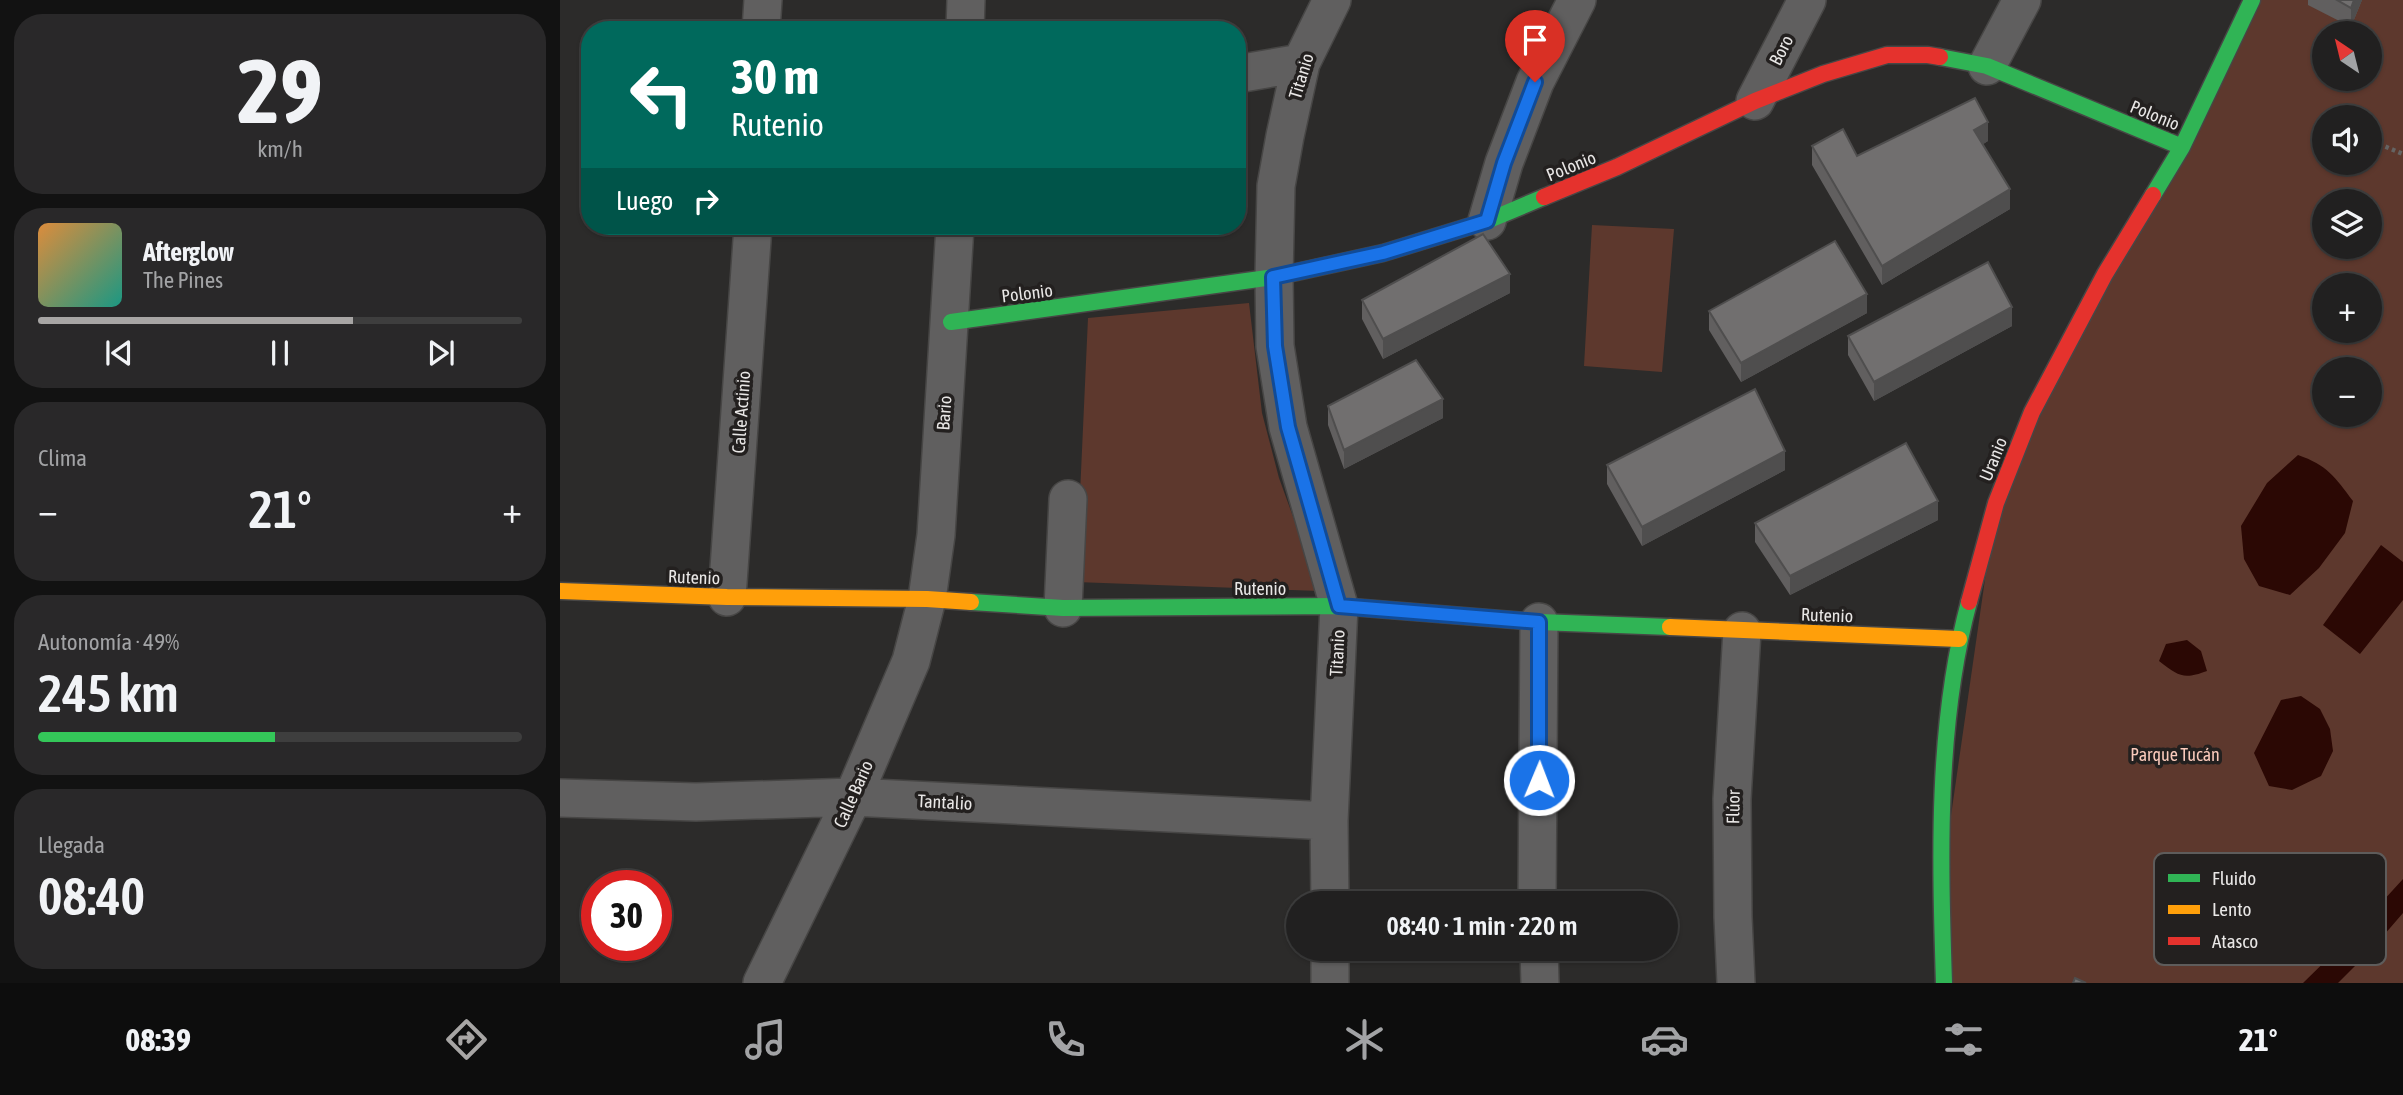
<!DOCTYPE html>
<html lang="es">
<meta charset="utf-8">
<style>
:root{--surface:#212020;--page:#292829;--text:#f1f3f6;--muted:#a2a3a5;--line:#3e3e3e;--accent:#a7a5a4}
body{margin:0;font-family:"Asap Condensed",sans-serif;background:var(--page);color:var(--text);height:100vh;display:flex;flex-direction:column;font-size:26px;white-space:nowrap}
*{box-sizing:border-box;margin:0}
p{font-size:23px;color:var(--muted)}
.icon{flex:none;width:38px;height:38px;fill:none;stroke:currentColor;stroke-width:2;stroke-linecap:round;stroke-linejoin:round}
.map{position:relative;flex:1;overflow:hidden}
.drawer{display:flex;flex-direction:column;gap:14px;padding:14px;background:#121212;width:560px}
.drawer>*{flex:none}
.guide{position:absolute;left:21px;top:21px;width:665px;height:214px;border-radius:28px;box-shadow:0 2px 5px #0004,0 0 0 2px var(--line);background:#00695c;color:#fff;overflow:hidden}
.needle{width:46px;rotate:325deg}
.buttons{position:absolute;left:1752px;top:21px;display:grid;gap:14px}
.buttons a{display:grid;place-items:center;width:70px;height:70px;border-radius:50%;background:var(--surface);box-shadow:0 2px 5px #0004,0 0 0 2px var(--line);font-size:35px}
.speed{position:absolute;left:21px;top:870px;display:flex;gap:14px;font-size:35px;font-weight:700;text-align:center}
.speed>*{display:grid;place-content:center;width:91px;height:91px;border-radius:50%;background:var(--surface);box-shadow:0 2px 5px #0004,0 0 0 2px var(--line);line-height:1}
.speed .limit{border:10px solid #d22;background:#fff;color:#111}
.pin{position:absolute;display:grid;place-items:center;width:60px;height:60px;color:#fff;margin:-72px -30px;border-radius:50% 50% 50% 0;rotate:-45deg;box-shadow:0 0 7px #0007}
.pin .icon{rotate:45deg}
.me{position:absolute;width:77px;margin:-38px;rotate:1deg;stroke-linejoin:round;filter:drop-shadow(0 0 5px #0008)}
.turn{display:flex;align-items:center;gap:24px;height:147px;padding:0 35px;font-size:32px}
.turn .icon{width:91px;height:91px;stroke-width:2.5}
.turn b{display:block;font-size:49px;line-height:60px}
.then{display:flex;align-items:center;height:66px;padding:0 35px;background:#0003;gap:14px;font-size:26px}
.big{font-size:52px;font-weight:600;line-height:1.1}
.drawer .tile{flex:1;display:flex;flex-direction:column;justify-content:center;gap:10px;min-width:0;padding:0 24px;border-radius:28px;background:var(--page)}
.drawer .dial{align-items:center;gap:0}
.dial b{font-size:91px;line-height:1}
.song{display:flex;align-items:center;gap:21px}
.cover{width:84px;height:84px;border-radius:10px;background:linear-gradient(135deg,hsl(30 70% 55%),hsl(170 70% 35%))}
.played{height:7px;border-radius:4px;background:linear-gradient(90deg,var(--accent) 65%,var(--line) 65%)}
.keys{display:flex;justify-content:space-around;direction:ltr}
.heat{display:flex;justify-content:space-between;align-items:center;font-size:38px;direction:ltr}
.charge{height:10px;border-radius:5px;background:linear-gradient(90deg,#34c759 49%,var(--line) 0)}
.trip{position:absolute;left:726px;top:891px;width:392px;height:70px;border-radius:35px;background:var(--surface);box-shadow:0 2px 5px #0004,0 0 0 2px var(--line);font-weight:600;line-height:70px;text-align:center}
.menu{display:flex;height:112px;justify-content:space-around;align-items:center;background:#0d0d0d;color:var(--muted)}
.menu .icon{width:49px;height:49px}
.menu .active{color:var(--accent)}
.menu b{font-size:32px;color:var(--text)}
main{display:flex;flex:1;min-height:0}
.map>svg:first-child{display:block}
</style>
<main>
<section class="drawer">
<div class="tile dial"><b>29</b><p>km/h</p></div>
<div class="tile">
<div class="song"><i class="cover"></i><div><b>Afterglow</b><p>The Pines</p></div></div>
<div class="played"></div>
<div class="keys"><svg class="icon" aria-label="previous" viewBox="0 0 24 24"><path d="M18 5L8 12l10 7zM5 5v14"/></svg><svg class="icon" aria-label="pause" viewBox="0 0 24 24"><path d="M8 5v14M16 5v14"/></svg><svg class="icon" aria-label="next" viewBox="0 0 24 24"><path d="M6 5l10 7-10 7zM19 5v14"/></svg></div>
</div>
<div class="tile"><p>Clima</p>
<div class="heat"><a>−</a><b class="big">21°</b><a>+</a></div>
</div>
<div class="tile"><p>Autonomía · 49%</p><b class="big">245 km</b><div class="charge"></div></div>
<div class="tile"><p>Llegada</p><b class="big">08:40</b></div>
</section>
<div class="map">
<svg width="1843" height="983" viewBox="0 0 1843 983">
<rect width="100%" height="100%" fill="#2c2b2a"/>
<path fill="#5d382d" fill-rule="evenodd" d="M1692 0H1843V983H1384L1381 885 1436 503ZM1764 33H1810V79H1764ZM1764 117H1810V163H1764ZM1764 201H1810V247H1764ZM1764 285H1810V331H1764ZM1764 369H1810V415H1764Z
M1032 225 1114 229 1102 372 1024 366Z
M689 303 702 413 719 478 760 591 516 582 528 318Z"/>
<path fill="#2b0804" d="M1738 455C1767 465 1775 477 1793 501L1785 533 1759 568 1730 595 1699 586 1684 559 1681 526 1707 483Z
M1821 545 1843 562V600L1800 654 1763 625Z
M1627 640 1641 651 1647 671C1623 680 1619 676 1599 661L1606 644Z
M1741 696 1760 709 1770 729 1773 751 1761 776 1732 790 1709 786 1694 753 1721 700Z
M1843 879V913L1811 950 1778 983H1743L1790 937Z"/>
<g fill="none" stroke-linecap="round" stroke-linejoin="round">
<g stroke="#474645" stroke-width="40">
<path id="street" d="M201 30 203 0
M405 30 406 0
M1427 66 1462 0
M677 74 741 63
M1195 101 1247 0
M927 221 944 163 975 82 1017 0
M167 597 193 226
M503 608 508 499
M0 798 136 802 293 797 769 821
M770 903 769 821 779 606 728 427 715 346 714 277 716 186 725 136 741 63 772 0
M977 903 979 622
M770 948V983
M979 948 980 983
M202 983 293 797 351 661 367 599 376 535 395 226
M1176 983 1173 917 1172 799 1182 631"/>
</g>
<g stroke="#474645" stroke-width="19">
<path id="fast" d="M1380 57 1427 66 1622 147
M1593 195 1622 147 1692 0
M391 322 714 277 823 253 927 221 984 197
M411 602 503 608 779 606 979 622 1110 627
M1384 983C1380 857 1376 725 1409 602"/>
</g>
<g stroke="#474645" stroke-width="19">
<path id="slow" d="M0 591 167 597 367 599 411 602
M1110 627 1399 639"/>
</g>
<g stroke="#474645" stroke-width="19">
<path id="jam" d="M984 197 1057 167 1195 101 1263 74 1327 55H1368L1380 57
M1409 602 1436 503 1472 412 1545 274 1593 195"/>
</g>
<path stroke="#656463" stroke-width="4.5" stroke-dasharray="3.5 3.5" stroke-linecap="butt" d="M1819 144 1843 154"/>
<use href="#street" stroke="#605f5f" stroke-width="37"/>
<use href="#fast" stroke="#30b455" stroke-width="16"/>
<use href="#slow" stroke="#ff9f0a" stroke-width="16"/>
<use href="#jam" stroke="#e5322d" stroke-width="16"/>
</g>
<path fill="#615f5f" d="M1748 0H1802L1791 27 1748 5Z
M1428 141 1423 144 1450 209 1322 285 1252 165V146L1297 156Z
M950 293 823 359 802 319V300Z
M1149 311 1307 313 1181 382 1149 330Z
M1452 326 1314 401 1288 355V336Z
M768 406 883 418 784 469 768 425Z
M1047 465 1225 470 1082 546 1047 484Z
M1378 520 1230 595 1195 542V523Z"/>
<path fill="#4f4e4e" d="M1794 0H1802L1791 27V8Z
M1428 122V141L1414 150V130Z
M1450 189V209L1322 285V266Z
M950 274V293L823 359V339Z
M1307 294V313L1181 382V363Z
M1452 307V326L1314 401V382Z
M883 399V418L784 469V450Z
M1225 451V470L1082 546V527Z
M1378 501V520L1230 595V576Z"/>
<path fill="#716f6f" stroke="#4f4e4e" stroke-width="2" d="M1777 0H1794L1791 8Z
M1415 98 1428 122 1414 130 1450 189 1322 266 1252 146 1283 129 1297 156Z
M923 234 950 274 823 339 802 300Z
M1275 241 1307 294 1181 363 1149 311Z
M1428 262 1452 307 1314 382 1288 336Z
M856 360 883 399 784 450 768 406Z
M1195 389 1225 451 1082 527 1047 465Z
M1346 443 1378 501 1230 576 1195 523Z
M1515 978 1526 983H1513Z"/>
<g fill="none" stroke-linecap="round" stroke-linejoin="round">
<g stroke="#114b97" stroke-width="18">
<path id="route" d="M975 82 944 163 927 221 823 253 713 277 715 346 728 427 779 606 979 622V780"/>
</g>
<use href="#route" stroke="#1a73e8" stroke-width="12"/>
</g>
<g text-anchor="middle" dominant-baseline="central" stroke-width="7" stroke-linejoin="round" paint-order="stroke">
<g font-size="18" fill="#e9e7e6" stroke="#23201f">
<text transform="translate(1221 50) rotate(-63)">Boro</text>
<text transform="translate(741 76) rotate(-73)">Titanio</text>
<text transform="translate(1595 115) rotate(22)">Polonio</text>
<text transform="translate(1011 166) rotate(-22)">Polonio</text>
<text transform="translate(467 293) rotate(-7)">Polonio</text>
<text transform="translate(181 412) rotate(-86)">Calle Actinio</text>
<text transform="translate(384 413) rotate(-86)">Bario</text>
<text transform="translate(1433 459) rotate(-68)">Uranio</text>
<text transform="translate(134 577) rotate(2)">Rutenio</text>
<text x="700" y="588">Rutenio</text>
<text transform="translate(1267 615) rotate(2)">Rutenio</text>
<text transform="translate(777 653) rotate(-87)">Titanio</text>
<text transform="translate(293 794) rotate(-66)">Calle Bario</text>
<text transform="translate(385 802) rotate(3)">Tantalio</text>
<text transform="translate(1173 807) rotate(-89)">Flúor</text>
</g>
<g font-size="18" fill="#facabb" stroke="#23201f">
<text x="1615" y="754">Parque Tucán</text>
</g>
</g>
<rect x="1594" y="853" width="232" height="112" rx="10" fill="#23201f" stroke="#5e5c5b" stroke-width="2"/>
<rect x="1608" y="874" width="32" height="8" fill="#30b455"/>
<rect x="1608" y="905" width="32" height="9" fill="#ff9f0a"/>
<rect x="1608" y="937" width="32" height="8" fill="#e5322d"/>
<g font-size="19" fill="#e9e7e6">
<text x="1652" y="885">Fluido</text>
<text x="1652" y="916">Lento</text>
<text x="1652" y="948">Atasco</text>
</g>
</svg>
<div class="buttons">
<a><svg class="needle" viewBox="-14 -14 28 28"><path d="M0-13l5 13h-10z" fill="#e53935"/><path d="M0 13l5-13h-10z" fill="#a2a3a5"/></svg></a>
<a><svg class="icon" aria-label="sound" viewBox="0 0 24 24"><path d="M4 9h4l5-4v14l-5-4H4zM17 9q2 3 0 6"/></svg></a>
<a><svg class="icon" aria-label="layers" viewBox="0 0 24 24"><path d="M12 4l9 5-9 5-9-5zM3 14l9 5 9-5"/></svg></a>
<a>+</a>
<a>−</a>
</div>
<div class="speed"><div class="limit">30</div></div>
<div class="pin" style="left:975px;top:82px;background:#d93025"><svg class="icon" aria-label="arrive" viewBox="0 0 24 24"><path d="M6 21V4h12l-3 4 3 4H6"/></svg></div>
<svg class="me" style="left:979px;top:780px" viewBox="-20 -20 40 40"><circle r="17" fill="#1a73e8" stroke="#fff" stroke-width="3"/><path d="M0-11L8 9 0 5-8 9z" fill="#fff"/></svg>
<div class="trip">08:40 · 1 min · 220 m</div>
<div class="guide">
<div class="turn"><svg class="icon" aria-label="left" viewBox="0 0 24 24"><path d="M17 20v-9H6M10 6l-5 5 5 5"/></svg><div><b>30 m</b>Rutenio</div></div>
<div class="then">Luego<svg class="icon" aria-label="right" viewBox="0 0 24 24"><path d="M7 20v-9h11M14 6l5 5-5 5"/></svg></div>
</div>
</div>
</main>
<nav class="menu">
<b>08:39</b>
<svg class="icon active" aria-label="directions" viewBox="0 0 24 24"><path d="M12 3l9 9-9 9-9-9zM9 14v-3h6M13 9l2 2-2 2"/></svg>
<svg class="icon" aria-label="music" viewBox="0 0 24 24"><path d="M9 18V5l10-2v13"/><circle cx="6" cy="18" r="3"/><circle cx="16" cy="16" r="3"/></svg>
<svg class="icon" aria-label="phone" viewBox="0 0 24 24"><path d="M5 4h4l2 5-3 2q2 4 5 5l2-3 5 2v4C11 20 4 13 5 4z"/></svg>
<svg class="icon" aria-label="climate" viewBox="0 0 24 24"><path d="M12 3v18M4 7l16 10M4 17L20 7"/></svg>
<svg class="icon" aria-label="car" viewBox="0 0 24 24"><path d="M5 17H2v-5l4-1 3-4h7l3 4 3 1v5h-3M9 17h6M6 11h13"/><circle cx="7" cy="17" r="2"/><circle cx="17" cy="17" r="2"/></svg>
<svg class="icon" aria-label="filters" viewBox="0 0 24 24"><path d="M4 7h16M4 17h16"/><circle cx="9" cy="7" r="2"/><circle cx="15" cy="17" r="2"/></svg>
<b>21°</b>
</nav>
